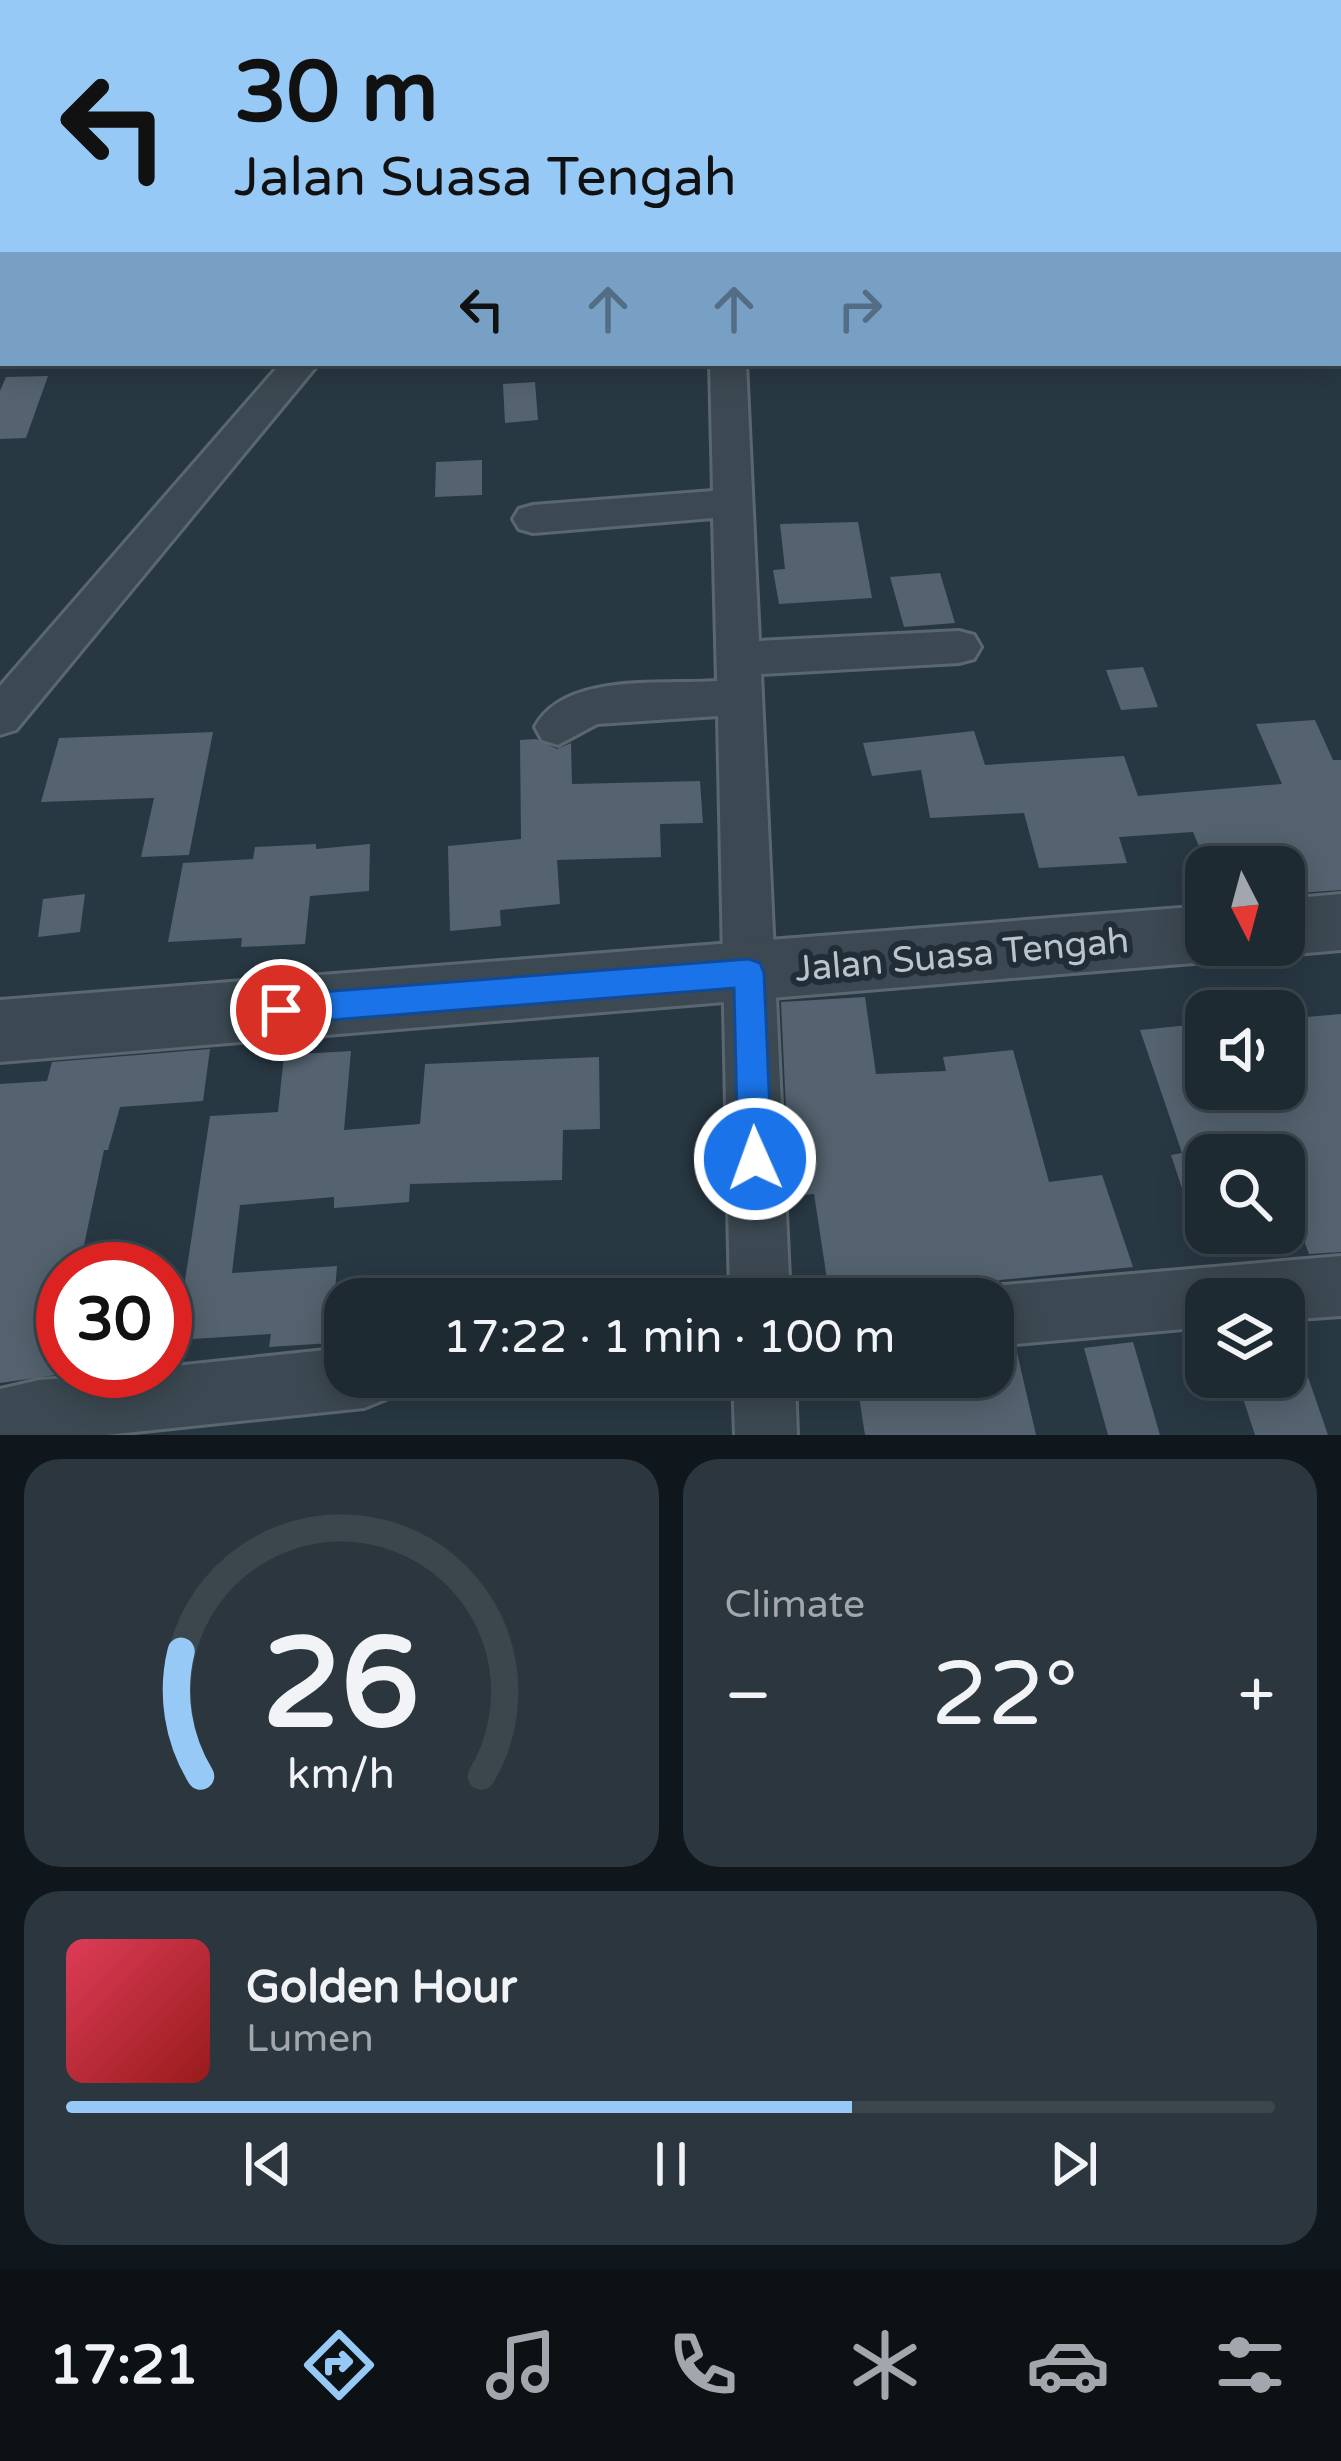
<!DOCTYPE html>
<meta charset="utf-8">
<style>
:root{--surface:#1e2a32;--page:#2b363e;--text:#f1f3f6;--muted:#a1a7ac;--line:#3c464d;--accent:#96c9f5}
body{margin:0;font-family:"Varela Round",sans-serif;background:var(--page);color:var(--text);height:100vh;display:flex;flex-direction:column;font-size:45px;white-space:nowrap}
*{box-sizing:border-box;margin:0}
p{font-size:39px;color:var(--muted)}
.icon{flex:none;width:66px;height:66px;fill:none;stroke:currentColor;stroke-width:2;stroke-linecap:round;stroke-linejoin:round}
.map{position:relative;height:1435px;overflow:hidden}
.details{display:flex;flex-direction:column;gap:24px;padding:24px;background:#10171c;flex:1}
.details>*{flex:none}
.hud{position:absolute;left:0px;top:0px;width:1341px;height:366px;box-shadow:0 6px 30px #0003,0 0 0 3px var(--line);background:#96c9f5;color:#111;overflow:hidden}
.needle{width:78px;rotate:174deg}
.buttons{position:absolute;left:1185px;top:846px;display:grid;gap:24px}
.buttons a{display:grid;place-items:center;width:120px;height:120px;border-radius:24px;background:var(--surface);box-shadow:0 6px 30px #0003,0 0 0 3px var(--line);font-size:60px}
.speed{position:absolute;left:36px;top:1242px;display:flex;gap:24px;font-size:60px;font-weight:700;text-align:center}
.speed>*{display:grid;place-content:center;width:156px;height:156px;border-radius:50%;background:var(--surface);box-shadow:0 6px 30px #0003,0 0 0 3px var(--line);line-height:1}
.speed .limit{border:18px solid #d22;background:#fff;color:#111}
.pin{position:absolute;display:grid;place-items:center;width:102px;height:102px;color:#fff;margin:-51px;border:6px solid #fff;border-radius:50%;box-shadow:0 3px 12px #0007}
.me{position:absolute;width:132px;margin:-66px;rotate:358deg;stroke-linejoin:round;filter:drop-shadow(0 0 9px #0008)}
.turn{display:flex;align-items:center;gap:42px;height:252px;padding:0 36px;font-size:54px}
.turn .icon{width:156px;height:156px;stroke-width:2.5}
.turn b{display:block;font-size:84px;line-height:102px}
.lanes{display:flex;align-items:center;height:114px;padding:0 36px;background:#0003;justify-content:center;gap:60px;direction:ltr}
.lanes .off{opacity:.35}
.big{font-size:90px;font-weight:600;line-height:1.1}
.details .tile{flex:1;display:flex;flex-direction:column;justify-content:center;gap:18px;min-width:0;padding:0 42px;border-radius:36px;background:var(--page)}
.details .dial{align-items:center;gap:0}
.dial svg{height:312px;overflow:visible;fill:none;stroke:var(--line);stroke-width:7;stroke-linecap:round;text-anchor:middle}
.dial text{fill:var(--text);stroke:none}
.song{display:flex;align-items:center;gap:36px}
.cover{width:144px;height:144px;border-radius:18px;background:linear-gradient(135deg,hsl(350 70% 55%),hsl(0 70% 35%))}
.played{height:12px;border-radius:6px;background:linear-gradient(90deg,var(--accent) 65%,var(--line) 65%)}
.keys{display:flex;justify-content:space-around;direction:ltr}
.heat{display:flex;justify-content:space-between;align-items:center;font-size:66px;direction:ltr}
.details .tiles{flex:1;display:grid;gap:24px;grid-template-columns:1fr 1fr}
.tile:last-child{grid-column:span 2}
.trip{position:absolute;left:324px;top:1278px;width:690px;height:120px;border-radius:36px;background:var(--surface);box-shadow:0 6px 30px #0003,0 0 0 3px var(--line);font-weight:600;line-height:120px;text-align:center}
.menu{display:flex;height:192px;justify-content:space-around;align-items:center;background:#0c1114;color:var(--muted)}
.menu .icon{width:84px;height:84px}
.menu .current{color:var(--accent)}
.menu b{font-size:54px;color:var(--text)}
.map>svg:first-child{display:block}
</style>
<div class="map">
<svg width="1341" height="1435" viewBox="0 0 1341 1435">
<rect width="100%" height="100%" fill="#283843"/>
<path fill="#54636f" d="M48 376 26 438 0 439V391L6 377Z
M535 382 538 420 505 423 503 384Z
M482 460V495L435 497 436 462Z
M858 522 872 598 779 604 773 570 785 569 780 524Z
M940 573 955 623 904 627 890 577Z
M1143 667 1158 707 1121 710 1106 670Z
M1315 720 1333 760H1341V890L1284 894V867H1223L1214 844 1199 846 1193 832 1119 837 1127 863 1039 868 1024 813 930 818 921 770 872 776 863 743 974 731 985 765 1124 756 1138 796 1282 784 1256 724Z
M213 732 189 855 141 857 154 798 41 802 59 738Z
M536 739 557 749 571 743 572 784 700 781 703 823 660 824 661 857 557 860 560 904 500 910 501 926 450 931 448 846 521 839 520 740Z
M316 844V849L370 844 369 891 310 896 305 944 241 947 242 938 168 942 183 863 253 859 255 847Z
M85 894 80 932 38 937 43 899Z
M865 997 876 1074 946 1071 943 1057 1013 1050 1049 1182 1102 1175 1133 1267 1000 1280 970 1294 830 1299 814 1194 790 1196 781 1002Z
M1341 1014V1252L1309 1254 1284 1188V1155H1206V1242L1200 1243 1171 1155 1182 1153 1140 1030 1189 1025 1206 1073V1089H1284V1019Z
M210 1049 203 1101 120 1107 108 1150H104L79 1269H63V1374L0 1383V1084L47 1081 52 1062Z
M351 1051 344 1130 420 1124 425 1064 599 1057 600 1129 563 1130 562 1180 410 1184 409 1202 334 1208V1197L240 1205 232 1273 337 1266 331 1343 269 1347 271 1334 176 1340 210 1116 278 1112 284 1055Z
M1133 1342 1160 1435H1108L1084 1348Z
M1016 1348 1036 1435H865L856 1377H993V1350Z
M1236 1377H1308L1328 1435H1255Z"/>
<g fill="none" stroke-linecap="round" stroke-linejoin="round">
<g stroke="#5b6770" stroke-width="6">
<path id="service" d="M0 49H3V59H0Z
M0 245H3V255H0Z"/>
</g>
<g stroke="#5b6770" stroke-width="6">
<path id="minor" d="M160 0H197L158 3Z
M597 0H626L595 3Z
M0 1 12 3H3V17Z
M1338 26H1341V42H1338Z
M1338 308H1341V330H1338Z
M281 363H319L16 730 0 735V686Z
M710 363H746L759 641 959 631 974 635 981 647 974 659 959 663 761 674 790 1299H730L718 716 597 724 558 745 542 740 535 727C564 672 664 685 717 681L713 518 533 533 519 529 513 519 519 509 533 505 713 491Z
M1341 1256V1316L1284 1320V1299H1206V1327L993 1346V1299H970L993 1286Z
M345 1348V1377H395L386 1399 364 1408 106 1435H0V1389L39 1380 165 1371V1367Z
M733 1377H795L797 1435H735Z"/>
</g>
<g stroke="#5b6770" stroke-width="6">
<path id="tertiary" d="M1341 894V950L1284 955 1262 947 1284 945V899Z
M1206 906V945H1233L1229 954 1206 962 0 1062V1000Z"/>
</g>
<use href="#service" fill="#3c4952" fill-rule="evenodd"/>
<use href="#minor" fill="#3c4952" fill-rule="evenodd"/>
<use href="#tertiary" fill="#3c4952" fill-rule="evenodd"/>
</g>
<path fill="#1a73e8" stroke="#114b97" stroke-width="3" d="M749 959 760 963 764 973 772 1159 767 1171 755 1176 743 1171 738 1159 734 988 281 1024 270 1020 265 1010 270 999 281 995Z"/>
<g text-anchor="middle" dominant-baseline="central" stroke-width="12" stroke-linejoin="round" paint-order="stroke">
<g font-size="36" fill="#bac4cc" stroke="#212e38">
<text transform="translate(962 955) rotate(-5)">Jalan Suasa Tengah</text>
</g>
</g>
</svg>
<div class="buttons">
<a><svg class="needle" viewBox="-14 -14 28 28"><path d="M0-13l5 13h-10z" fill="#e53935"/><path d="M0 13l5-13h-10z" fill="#a1a7ac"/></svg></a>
<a><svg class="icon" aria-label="sound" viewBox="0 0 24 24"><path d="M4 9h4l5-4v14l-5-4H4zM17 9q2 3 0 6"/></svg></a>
<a><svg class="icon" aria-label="search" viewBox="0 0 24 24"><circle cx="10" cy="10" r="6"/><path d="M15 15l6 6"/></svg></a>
<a><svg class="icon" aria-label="layers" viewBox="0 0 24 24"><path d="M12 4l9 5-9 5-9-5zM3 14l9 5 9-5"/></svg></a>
</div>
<div class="speed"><div class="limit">30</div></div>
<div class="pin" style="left:281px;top:1010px;background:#d93025"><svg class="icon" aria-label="arrive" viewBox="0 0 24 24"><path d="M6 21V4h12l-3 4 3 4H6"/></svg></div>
<svg class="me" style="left:755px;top:1159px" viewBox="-20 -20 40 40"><circle r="17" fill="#1a73e8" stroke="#fff" stroke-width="3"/><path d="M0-11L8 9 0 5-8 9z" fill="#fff"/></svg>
<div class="trip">17:22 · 1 min · 100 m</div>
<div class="hud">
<div class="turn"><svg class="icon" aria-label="left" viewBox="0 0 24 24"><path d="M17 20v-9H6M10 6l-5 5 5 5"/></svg><div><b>30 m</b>Jalan Suasa Tengah</div></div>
<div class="lanes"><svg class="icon" aria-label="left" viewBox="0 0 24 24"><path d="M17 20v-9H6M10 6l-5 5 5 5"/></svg><svg class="icon off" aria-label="ahead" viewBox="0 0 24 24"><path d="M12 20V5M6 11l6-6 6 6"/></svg><svg class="icon off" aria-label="ahead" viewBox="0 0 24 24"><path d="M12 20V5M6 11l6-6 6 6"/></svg><svg class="icon off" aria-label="right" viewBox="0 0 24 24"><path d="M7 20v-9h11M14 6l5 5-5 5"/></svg></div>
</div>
</div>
<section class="details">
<div class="tiles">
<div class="tile dial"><svg viewBox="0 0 100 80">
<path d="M14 69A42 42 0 1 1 86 69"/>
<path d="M14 69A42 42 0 0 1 9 37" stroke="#96c9f5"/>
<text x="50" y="56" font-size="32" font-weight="700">26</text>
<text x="50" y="72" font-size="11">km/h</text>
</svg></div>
<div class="tile"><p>Climate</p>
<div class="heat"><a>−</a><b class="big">22°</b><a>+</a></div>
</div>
<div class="tile">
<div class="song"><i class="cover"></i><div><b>Golden Hour</b><p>Lumen</p></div></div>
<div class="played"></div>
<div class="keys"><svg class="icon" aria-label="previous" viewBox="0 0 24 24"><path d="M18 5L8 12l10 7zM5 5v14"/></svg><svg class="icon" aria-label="pause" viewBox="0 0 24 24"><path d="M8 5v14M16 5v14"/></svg><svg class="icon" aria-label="next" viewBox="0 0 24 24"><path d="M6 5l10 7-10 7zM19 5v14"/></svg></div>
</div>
</div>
</section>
<nav class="menu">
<b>17:21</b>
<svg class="icon current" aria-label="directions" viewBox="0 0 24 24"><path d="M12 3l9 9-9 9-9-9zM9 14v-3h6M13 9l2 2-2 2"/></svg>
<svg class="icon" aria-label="music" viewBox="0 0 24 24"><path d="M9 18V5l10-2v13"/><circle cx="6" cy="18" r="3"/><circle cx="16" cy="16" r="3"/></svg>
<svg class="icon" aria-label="phone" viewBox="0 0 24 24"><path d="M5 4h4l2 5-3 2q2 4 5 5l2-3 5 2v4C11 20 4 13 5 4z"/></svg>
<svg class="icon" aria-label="climate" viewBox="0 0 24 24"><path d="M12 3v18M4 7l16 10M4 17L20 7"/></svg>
<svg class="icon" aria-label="car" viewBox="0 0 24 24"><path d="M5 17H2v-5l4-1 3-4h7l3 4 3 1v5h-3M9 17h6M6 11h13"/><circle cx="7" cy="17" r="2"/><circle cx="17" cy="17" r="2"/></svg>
<svg class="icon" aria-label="filters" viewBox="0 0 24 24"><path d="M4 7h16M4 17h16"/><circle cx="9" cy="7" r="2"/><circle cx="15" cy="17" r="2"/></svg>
</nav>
